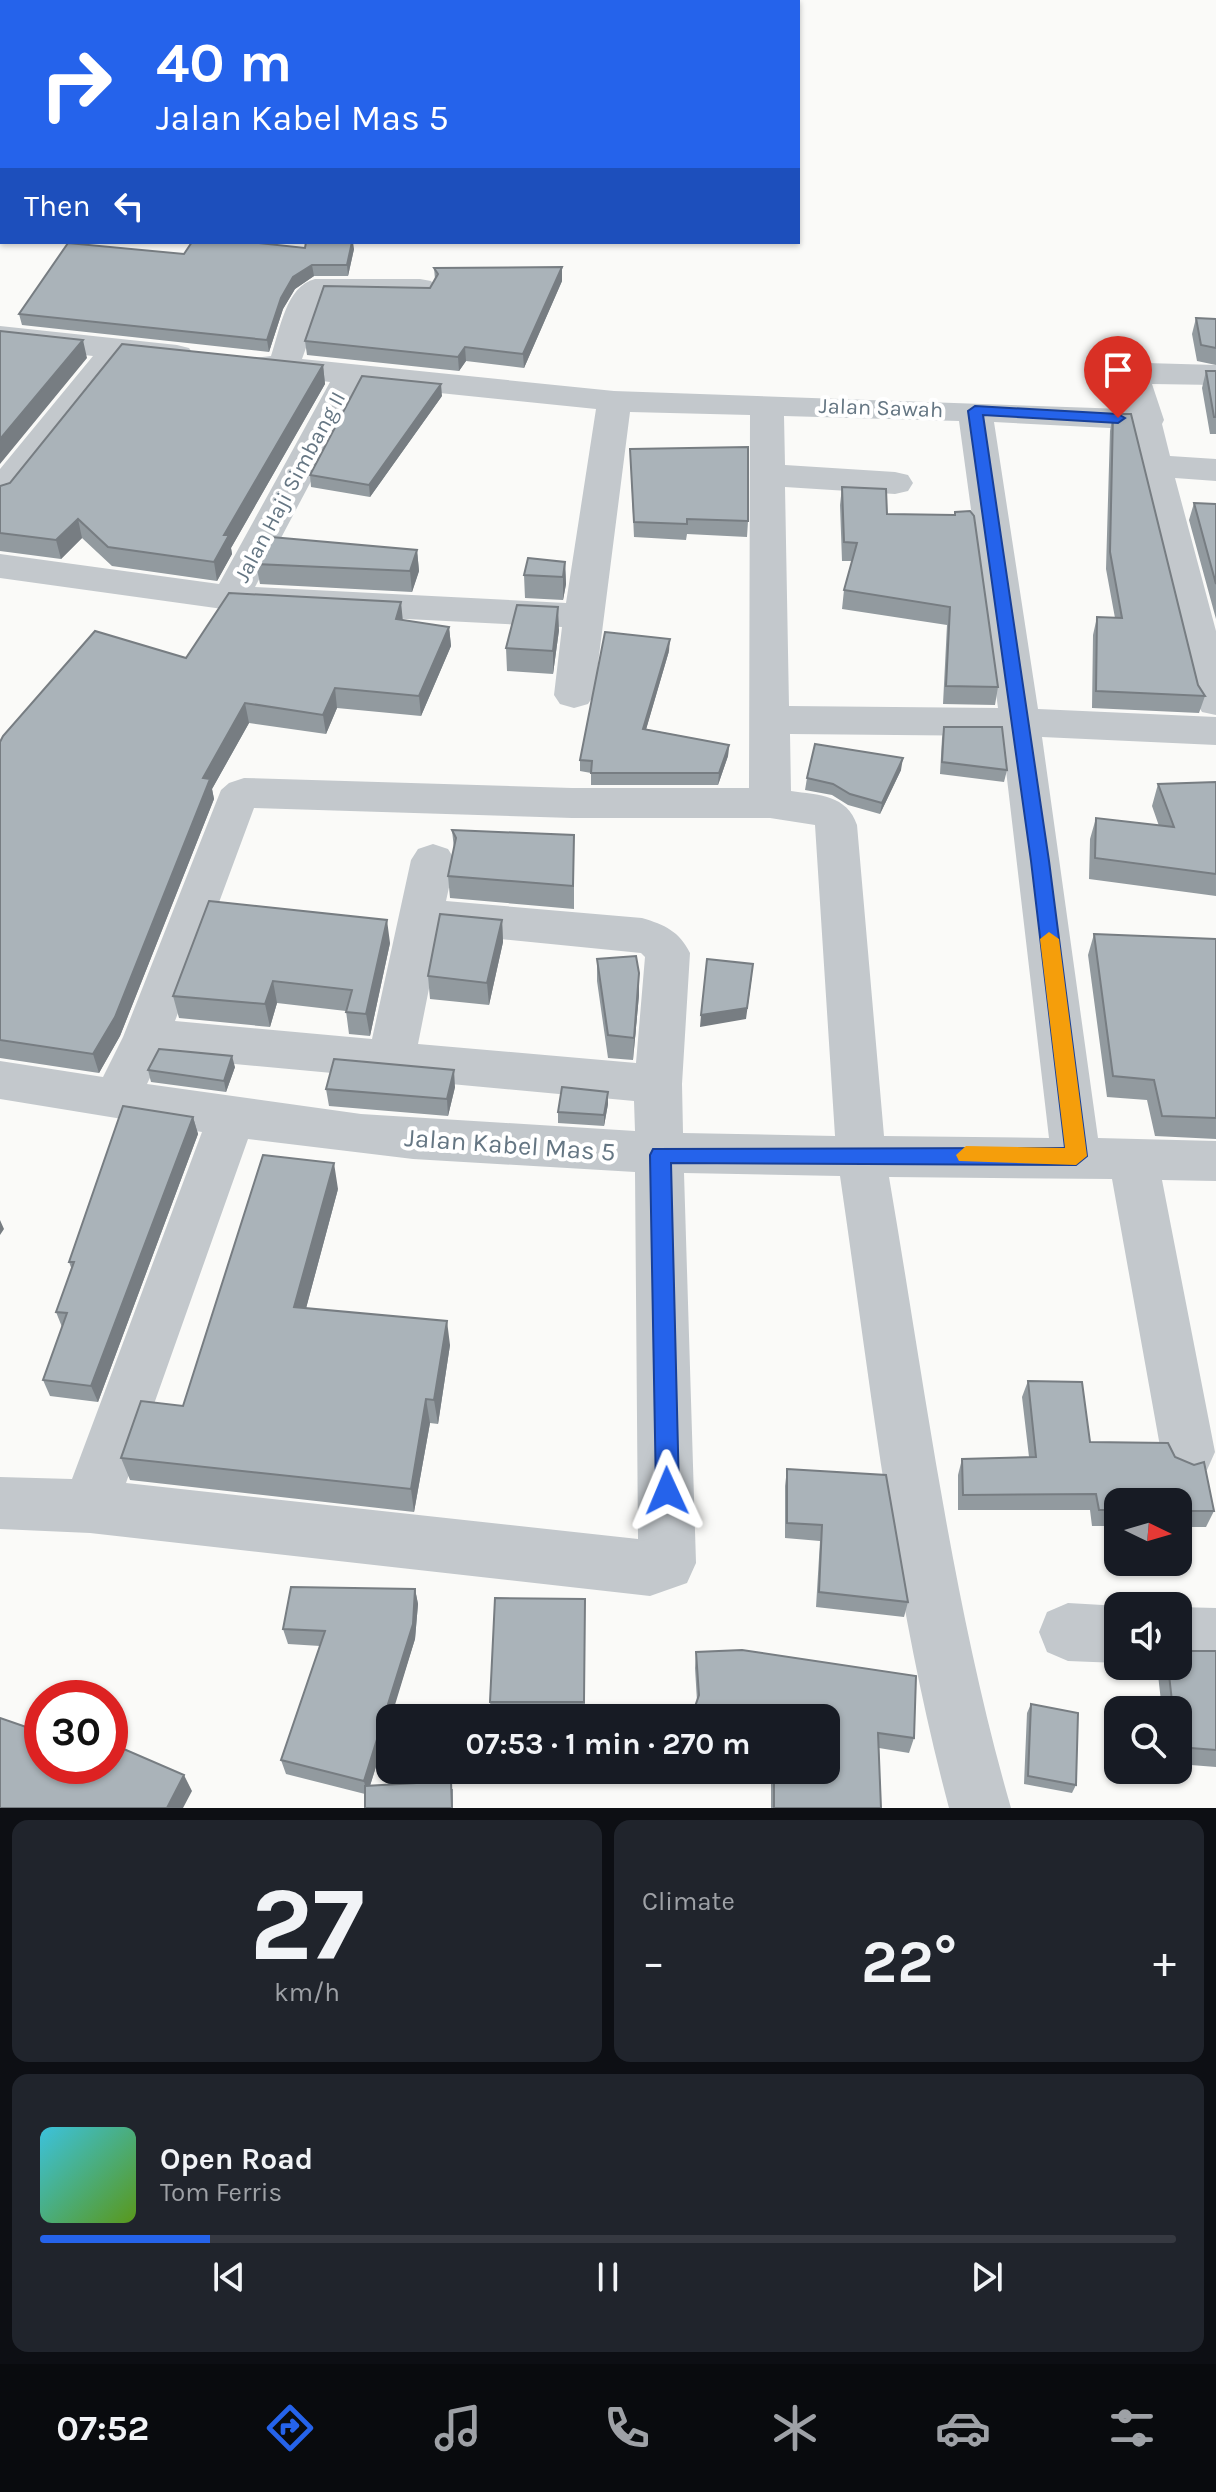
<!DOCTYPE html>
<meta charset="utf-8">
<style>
:root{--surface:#171b24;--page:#20242c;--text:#f1f3f6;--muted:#9ea1a6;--line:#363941;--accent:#2563eb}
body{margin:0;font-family:Karla,sans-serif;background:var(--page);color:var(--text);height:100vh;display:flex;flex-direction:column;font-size:30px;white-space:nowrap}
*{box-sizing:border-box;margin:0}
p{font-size:26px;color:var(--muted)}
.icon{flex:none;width:44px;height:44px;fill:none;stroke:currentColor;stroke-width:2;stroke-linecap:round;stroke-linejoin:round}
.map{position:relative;height:1808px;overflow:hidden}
.details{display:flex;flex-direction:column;gap:12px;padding:12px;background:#0d0f14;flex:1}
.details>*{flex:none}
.guide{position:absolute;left:0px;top:0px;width:800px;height:244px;box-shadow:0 2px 6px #0004;background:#2563eb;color:#fff;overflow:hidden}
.needle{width:52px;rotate:95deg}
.tools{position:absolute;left:1104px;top:1488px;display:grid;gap:16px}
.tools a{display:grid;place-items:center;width:88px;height:88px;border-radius:16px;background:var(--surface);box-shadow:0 2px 6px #0004;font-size:40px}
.speed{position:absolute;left:24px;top:1680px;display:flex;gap:16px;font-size:40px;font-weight:700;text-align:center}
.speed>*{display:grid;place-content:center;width:104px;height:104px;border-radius:50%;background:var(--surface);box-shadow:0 2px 6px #0004;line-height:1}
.speed .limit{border:12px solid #d22;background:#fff;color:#111}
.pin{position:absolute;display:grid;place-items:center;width:68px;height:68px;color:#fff;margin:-82px -34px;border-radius:50% 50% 50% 0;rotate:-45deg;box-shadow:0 0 8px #0007}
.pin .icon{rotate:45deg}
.me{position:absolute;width:88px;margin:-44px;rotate:359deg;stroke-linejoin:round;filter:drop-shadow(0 0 6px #0008)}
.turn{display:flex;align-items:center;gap:28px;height:168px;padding:0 24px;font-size:36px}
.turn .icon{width:104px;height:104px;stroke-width:2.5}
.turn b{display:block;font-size:56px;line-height:68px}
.then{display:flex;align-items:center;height:76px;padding:0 24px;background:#0003;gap:16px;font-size:30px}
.big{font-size:60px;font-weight:700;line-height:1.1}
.details .tile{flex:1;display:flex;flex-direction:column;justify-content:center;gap:12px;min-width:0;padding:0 28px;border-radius:16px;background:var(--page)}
.details .dial{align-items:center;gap:0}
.dial b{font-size:104px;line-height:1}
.song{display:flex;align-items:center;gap:24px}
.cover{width:96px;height:96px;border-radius:12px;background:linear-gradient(135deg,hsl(190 70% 55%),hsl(90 70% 35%))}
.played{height:8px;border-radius:4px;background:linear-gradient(90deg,var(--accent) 15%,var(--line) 15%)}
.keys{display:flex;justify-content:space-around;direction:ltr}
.heat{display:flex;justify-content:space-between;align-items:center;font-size:44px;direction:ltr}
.details .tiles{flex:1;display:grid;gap:12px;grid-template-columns:1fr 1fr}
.tile:last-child{grid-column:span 2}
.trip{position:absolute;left:376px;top:1704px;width:464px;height:80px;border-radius:16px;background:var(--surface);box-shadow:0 2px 6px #0004;font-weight:700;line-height:80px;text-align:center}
.menu{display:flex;height:128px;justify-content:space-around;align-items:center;background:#090b0e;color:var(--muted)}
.menu .icon{width:56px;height:56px}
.menu .selected{color:var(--accent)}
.menu b{font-size:36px;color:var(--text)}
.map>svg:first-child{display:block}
</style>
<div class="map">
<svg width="1216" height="1808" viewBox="0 0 1216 1808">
<rect width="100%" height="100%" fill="#fafaf8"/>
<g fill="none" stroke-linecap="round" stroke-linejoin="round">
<path fill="#c3c8cc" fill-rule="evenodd" d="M315 279H420L431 281 436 288 431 295 420 297H324L302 359 614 391 1124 409 1117 380 1122 373 1146 363 1216 365V385L1152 384 1164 420 1162 424 1170 456 1216 459V481L1175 478 1216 631V715L1202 712 1196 702 1129 429 994 422 1038 709 1216 717V745L1042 737 1098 1138 1216 1141V1181L1162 1180 1215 1452 1207 1470 1188 1478 1169 1470 1161 1452 1112 1179 889 1177C925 1387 952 1603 1011 1808H949C894 1602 871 1387 840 1176L684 1173 696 1563 687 1583 650 1596 90 1533 0 1529V1477L72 1479 202 1132 0 1099V1061L103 1077 123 1037 221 790 229 783 244 778 572 788H749L750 415 630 412 594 695 588 704 574 708 560 704 554 695 562 627 230 610 0 578V554L219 584 330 382 253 372 248 365 253 358 271 356C280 330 286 286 315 279ZM362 385 596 409 566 603 255 587ZM784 416 959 421 998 708 789 706 785 487 895 494 908 491 913 483 908 475 895 472 785 465ZM790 734 1002 736 1049 1138 884 1136 857 825C847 795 819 795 791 791ZM254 808 572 818H770L815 825 835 1136 683 1133 682 1084 690 953C679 931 665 925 642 918L446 901 455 860 448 849 433 844 418 849 411 860 372 1039 175 1021ZM440 933 641 953 645 957 636 1063 418 1044ZM160 1057 634 1101 635 1131 361 1114 147 1084ZM248 1139 413 1159 635 1172 638 1539 126 1483Z
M0 326 177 345 189 348 194 355 189 362 177 365 125 359 13 500 0 503V469L93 356 0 346Z
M1068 1603 1120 1606 1118 1663 1068 1661 1047 1652 1039 1632 1047 1612Z
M1178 1607 1216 1608V1666L1178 1665Z"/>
</g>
<path fill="#929a9f" d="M305 248 354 249 348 276H314L295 289 283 309 269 352 22 325 19 314Z
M562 267V281L524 368 466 361 459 371 307 355 305 341 430 288 435 279 434 268Z
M1196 318 1216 319V365L1197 361 1192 334Z
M323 365 325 384 231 548 232 554 217 581 112 566 82 538 61 559 0 551V552V486Z
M1206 371H1216V434H1210L1202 388Z
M442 396 370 497 311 487 310 475Z
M1113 414 1198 685 1205 696 1199 713 1092 708 1093 635 1097 617 1115 618 1106 569 1110 431Z
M630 449 748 521 747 537 687 534 686 540 634 537Z
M842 487 887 514 954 515 998 687 995 705 943 704 947 625 842 609 844 590 852 561H842L840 505Z
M1194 503 1216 504V619L1189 520Z
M417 550 419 571 412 592 260 584 256 564Z
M565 562 566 584 563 600 525 598 524 575Z
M403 620 449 627 451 646 421 716 337 708 326 734 249 723 212 789 214 799 120 1036 99 1073 0 1058V1060V742L186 658Z
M559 630 553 674 507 671 506 648Z
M669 651 646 729 729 745 728 756 718 785H591V773L580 771V760Z
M944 727 1007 770 1004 782 940 774 942 738Z
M901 770 880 814 848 805 832 795 805 790 807 778Z
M1216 782V896L1089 879 1090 839 1096 818 1159 826 1152 806 1158 784Z
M452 830 574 835V909L450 898 448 876 454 849Z
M502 920 503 942 489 1005 430 999 428 976Z
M1094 934 1216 939V1139L1155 1136 1147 1100 1107 1097 1088 955Z
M390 943 370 1036 349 1034 346 1011 277 1003 270 1027 179 1018 173 996Z
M597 959 639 995 633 1060 608 1058 597 981Z
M235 1067 226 1092 151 1082 148 1070Z
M455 1087 448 1116 329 1106 326 1089Z
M608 1104 604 1126 558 1123V1112Z
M193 1117 198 1134 98 1402 50 1396 43 1380 62 1327 56 1312 72 1270 69 1262Z
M338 1189 306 1308 450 1345 438 1424 430 1423 414 1512 130 1480 121 1458 183 1406Z
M1028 1381 1090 1442 1175 1457 1214 1511 1206 1527H1178V1502H1118V1526H1092L1090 1510H958V1475L962 1459 1029 1457 1022 1397Z
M787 1469 908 1602 904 1617 816 1607 820 1541 785 1538V1486Z
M415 1589 418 1604 415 1639 390 1718V1722L370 1786 453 1789V1808H365V1794L286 1774 281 1760 320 1646 288 1644 283 1629Z
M585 1599V1718H492L490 1702Z
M1188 1651H1216V1767L1178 1764V1710H1162L1157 1666H1178Z
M696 1652 914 1738 909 1753 879 1748 881 1808H771V1780L742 1770H826L697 1701 695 1668Z
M1031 1704 1076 1785 1072 1793 1024 1784 1027 1713Z"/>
<path fill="#777d82" d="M352 242H353L354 249 348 276 347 265Z
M312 265 314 276 295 289 283 309 269 352 267 340 281 298 293 277Z
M562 267V281L524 368 523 354Z
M83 340 87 358 0 464V439Z
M465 347 466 361 459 371 458 357Z
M323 365 325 384 231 548 232 554 217 581 214 562 224 535Z
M441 384 442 396 370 497 369 485Z
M78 519 82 538 61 559 56 540Z
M417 550 419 571 412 592 410 571Z
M565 562 566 584 563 600V577Z
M401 602 403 622 396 619Z
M558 607 559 630 553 674V651Z
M449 627 451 646 421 716 419 696Z
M670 639 669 651 643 740V729Z
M335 688 337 708 326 734 323 715Z
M245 703 249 723 212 789 214 799 120 1036 99 1073 93 1054 203 778Z
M729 745 728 756 718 785 719 773Z
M903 758 901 770 880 814 882 803Z
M387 920 390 943 370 1036 366 1014Z
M502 920 503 942 489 1005 487 983Z
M639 973V995L633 1060 634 1038Z
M752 975 746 1019 700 1027 701 1015Z
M273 981 277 1003 270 1027 265 1004Z
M232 1056 235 1067 226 1092 224 1081Z
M454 1070 455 1087 448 1116 447 1099Z
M608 1092V1104L604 1126V1115Z
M193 1117 198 1134 98 1402 91 1386Z
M334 1163 338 1189 300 1331 294 1307Z
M0 1220 4 1229 0 1235Z
M447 1321 450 1345 438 1424 434 1400Z
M426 1399 430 1423 414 1512 411 1489Z
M415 1589 418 1604 415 1639 391 1718H390V1722L367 1795 364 1781Z
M184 1775 192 1791 183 1808H167Z"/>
<path fill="#aab3b9" stroke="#777d82" stroke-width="2" d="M192 242H249L305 248 306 242H352L347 265H312L293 277 281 298 267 340 19 314 68 243 184 254Z
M562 267 523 354 465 347 458 357 305 341 324 286 430 288 438 274 434 268Z
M1196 318 1216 319V348L1201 345Z
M0 331 83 340 0 439Z
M122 344 323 365 224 535H229L214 562 108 547 78 519 56 540 0 533V486L10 483Z
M1206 371H1216V417H1214Z
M362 376 441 384 369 485 310 475Z
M1113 414H1131L1198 685 1205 696 1096 691 1097 617 1122 618 1110 552Z
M748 447V521L687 519V524L634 522 630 449Z
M842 487 886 489 887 514 955 515V512L970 511 974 516 998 687 946 686 950 607 844 590 857 543 844 542Z
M1194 503 1216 504V584Z
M271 537 417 550 410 571 256 564Z
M528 558 565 562 563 577 524 575Z
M229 593 401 602 396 619 449 627 419 696 335 688 323 715 245 703 203 778 210 779 115 1017 93 1054 0 1040V742L3 736 95 631 186 658Z
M517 605 558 607 553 651 506 648Z
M605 632 670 639 643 729 729 745 719 773H591L592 761 580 760Z
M944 727H1002L1007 770 942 762Z
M815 744 903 758 882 803 850 794 833 784 807 778Z
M1216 782V874L1095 858 1096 818 1174 827 1158 784Z
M452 830 574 835 573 886 448 876 456 838Z
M209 901 387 920 366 1014 346 1012 352 990 273 981 265 1004 173 996Z
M440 914 502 920 487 983 428 976Z
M1094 934 1216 939V1118L1162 1116 1154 1080 1113 1076Z
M636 956 639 973 634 1038 608 1035 597 959Z
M707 959 753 964 747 1008 701 1015Z
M159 1049 232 1056 224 1081 148 1070Z
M334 1059 454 1070 447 1099 326 1089Z
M562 1087 608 1092 604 1115 558 1112Z
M123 1106 193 1117 91 1386 43 1380 67 1313 56 1312 74 1262H69Z
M263 1155 334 1163 294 1307 447 1321 434 1400 426 1399 411 1489 121 1458 141 1401 183 1406Z
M1028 1381 1082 1382 1090 1442 1168 1443 1175 1457 1194 1465 1204 1462 1214 1511H1178V1502H1118V1510H1099L1096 1494 963 1495 962 1459 1036 1457Z
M787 1469 886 1475 908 1602 819 1592 822 1525 787 1523Z
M291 1587 415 1589 413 1624 364 1781 281 1760 325 1631 283 1629Z
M495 1598 585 1599 584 1702H490Z
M1178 1620H1185L1188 1651H1216V1750L1178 1747V1710H1173L1168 1666H1178Z
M742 1650 916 1676 914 1738 878 1733 881 1808H774V1770H826V1718H691L699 1695 696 1652Z
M1031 1704 1078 1713 1076 1785 1028 1776Z
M0 1718 29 1728 42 1735V1766H110V1743L184 1775 167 1808H0Z
M451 1781 452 1808H365V1786Z"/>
<path fill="#2563eb" stroke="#184099" stroke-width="2" d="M975 406 1118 414 1125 418 1118 423 983 415 1049 861 1087 1156 1076 1165 671 1163 679 1491 676 1499 667 1502 659 1499 656 1491 650 1155 653 1149 1065 1148 1031 861 968 411Z"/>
<path fill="#f59e0b" d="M1049 932 1059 939 1087 1156 1076 1165 959 1161 956 1155 966 1146 1065 1148 1040 939Z"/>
<g text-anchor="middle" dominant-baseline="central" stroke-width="8" stroke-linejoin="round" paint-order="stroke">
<g font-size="22" fill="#657683" stroke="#fff">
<text transform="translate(881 408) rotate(2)">Jalan Sawah</text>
<text transform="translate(290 487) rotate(-62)">Jalan Haji Simbang II</text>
</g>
<g font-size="26" fill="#657683" stroke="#fff">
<text transform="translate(510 1145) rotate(4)">Jalan Kabel Mas 5</text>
</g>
</g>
</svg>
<div class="tools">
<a><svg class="needle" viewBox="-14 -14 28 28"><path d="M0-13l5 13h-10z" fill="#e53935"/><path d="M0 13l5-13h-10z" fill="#9ea1a6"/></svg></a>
<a><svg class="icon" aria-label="sound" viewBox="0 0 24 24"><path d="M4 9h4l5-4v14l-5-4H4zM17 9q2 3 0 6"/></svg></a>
<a><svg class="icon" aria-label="search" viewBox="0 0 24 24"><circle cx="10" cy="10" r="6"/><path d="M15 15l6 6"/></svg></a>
</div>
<div class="speed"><div class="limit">30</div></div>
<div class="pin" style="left:1118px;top:418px;background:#d93025"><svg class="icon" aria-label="arrive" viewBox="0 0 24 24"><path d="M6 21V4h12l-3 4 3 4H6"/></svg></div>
<svg class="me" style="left:667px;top:1491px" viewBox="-20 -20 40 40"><path d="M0-17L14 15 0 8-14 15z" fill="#2563eb" stroke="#fff" stroke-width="4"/></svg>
<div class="trip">07:53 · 1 min · 270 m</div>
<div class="guide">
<div class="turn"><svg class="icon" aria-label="right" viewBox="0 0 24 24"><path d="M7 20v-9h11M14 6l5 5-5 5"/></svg><div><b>40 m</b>Jalan Kabel Mas 5</div></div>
<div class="then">Then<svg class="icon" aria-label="left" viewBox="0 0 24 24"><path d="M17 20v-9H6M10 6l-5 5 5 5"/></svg></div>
</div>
</div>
<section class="details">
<div class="tiles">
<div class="tile dial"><b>27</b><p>km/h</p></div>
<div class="tile"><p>Climate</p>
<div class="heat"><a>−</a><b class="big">22°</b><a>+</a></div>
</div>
<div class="tile">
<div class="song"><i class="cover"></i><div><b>Open Road</b><p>Tom Ferris</p></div></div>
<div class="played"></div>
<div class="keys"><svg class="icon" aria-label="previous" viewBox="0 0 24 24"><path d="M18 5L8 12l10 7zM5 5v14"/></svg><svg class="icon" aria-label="pause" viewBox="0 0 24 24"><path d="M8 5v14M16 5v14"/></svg><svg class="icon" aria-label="next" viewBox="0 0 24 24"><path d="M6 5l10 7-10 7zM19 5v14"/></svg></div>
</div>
</div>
</section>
<nav class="menu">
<b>07:52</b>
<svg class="icon selected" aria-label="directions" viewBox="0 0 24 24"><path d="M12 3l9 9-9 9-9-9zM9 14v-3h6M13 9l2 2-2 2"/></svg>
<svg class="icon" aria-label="music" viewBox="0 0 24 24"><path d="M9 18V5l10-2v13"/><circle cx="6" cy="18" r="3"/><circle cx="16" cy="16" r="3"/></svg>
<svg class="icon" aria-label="phone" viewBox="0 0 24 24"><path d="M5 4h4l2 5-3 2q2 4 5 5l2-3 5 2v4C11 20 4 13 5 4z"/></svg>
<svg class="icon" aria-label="climate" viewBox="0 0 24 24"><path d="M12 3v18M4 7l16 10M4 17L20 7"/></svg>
<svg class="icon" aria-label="car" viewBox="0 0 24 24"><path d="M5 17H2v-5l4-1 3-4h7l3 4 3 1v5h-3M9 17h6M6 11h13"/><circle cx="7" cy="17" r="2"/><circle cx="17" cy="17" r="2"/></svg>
<svg class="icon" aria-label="filters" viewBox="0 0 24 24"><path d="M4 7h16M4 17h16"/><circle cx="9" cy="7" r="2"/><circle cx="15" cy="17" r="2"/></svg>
</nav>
